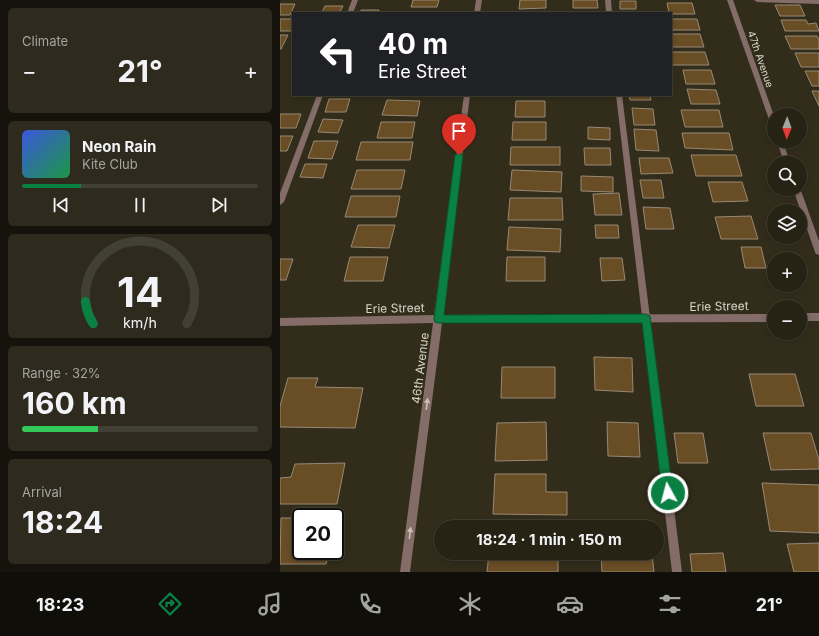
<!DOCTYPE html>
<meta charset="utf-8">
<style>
:root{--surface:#262214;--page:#2e2a1d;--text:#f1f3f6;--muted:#a4a4a0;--line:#423f34;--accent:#0b8043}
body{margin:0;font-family:Inter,sans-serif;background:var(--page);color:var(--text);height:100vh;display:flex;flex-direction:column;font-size:15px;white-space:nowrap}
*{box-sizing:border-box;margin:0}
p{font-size:13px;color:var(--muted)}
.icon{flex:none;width:22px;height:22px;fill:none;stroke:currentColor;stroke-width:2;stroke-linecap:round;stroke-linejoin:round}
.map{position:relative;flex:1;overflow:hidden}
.drawer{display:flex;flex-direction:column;gap:8px;padding:8px;background:#15130b;width:280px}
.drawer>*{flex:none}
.hud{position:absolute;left:12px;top:12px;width:380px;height:84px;border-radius:0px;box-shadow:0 2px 6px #0003,0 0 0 1px var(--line);background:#202124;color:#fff;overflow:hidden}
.needle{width:26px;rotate:181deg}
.fabs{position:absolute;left:487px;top:108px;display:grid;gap:8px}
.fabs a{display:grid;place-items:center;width:40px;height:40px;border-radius:50%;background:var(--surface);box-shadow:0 2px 6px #0003,0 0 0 1px var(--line);font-size:20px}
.speed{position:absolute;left:12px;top:508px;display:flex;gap:8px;font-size:20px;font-weight:700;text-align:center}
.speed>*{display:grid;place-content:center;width:52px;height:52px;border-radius:50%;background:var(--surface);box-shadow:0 2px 6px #0003,0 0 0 1px var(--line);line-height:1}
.speed .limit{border:2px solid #111;border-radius:6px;background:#fff;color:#111}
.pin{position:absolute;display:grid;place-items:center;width:34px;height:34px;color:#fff;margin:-41px -17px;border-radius:50% 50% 50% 0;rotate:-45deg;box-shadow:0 0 4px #0007}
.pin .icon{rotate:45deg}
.me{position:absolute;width:44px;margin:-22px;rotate:353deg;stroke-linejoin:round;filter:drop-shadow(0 0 3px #0008)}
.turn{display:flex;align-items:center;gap:14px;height:84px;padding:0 20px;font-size:18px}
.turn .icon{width:52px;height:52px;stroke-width:2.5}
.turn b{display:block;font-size:28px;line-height:34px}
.big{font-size:30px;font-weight:700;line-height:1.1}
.drawer .widget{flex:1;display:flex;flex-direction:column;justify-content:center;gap:6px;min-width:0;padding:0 14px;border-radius:6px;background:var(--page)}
.drawer .dial{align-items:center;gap:0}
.dial svg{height:104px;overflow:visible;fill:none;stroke:var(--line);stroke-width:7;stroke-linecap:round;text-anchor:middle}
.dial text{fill:var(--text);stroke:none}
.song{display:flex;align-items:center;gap:12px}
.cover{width:48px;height:48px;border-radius:6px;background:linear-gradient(135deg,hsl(230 70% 55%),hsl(140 70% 35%))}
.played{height:4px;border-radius:2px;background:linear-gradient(90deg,var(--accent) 25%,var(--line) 25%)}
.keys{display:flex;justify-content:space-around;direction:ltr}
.heat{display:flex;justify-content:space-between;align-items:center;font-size:22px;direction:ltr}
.charge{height:6px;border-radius:3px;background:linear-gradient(90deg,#34c759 32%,var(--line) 0)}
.trip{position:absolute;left:154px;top:520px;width:230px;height:40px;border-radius:20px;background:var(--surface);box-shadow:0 2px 6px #0003,0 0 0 1px var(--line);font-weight:700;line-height:40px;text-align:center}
.tab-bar{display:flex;height:64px;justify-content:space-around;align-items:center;background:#0f0e08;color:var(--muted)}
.tab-bar .icon{width:28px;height:28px}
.tab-bar .current{color:var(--accent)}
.tab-bar b{font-size:18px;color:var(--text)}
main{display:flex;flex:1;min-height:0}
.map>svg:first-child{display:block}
</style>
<main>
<section class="drawer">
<div class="widget"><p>Climate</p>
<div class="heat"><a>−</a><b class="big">21°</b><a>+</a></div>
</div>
<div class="widget">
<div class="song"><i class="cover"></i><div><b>Neon Rain</b><p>Kite Club</p></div></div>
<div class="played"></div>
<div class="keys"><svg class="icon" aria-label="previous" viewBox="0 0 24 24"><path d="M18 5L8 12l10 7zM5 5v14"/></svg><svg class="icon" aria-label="pause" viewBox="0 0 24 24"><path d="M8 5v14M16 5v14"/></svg><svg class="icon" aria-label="next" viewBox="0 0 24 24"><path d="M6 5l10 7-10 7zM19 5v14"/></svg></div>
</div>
<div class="widget dial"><svg viewBox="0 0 100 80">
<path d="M14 69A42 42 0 1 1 86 69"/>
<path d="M14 69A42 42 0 0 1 8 52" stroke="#0b8043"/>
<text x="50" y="56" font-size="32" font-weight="700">14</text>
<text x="50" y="72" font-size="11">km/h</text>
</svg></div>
<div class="widget"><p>Range · 32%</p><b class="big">160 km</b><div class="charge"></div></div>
<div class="widget"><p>Arrival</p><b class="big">18:24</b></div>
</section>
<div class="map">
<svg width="539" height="572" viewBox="0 0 539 572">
<rect width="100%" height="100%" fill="#322d1b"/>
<path fill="#694d25" stroke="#978976" d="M133 0H159L157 7H131Z
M240 0H266V8L239 9Z
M293 0H317L318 8H293Z
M340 1H356V9H340Z
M387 3H412L415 14H391L389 13Z
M0 4H15L10 15H0Z
M495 5H520L525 16H500Z
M45 6H63L60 12H42Z
M81 10H99L98 13H80Z
M0 19H13V31H0Z
M391 19H417L420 30H393Z
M501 20H526L528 24 536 23 539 31H505Z
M391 34H420L424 47H391Z
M0 35H8L1 49H0Z
M505 36H537L539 40V49H511Z
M391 52H425L429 65H391Z
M515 53H539V67H521Z
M403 70H431L435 84H406Z
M525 71H539V86H532Z
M407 89 436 90 440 104H411Z
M532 91H539V106Z
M349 95H370L371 100H350Z
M49 99H70L66 112H45Z
M107 100 140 101 137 116 102 115Z
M236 101H265V117H235Z
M352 108 373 109 375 125H354Z
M401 110H439L443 127H405Z
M0 114H21L16 128H0Z
M43 119 63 120 58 133 38 132Z
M101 122H135L132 138H97Z
M233 122H266V140H232Z
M308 127 330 128V140L308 139Z
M354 129 376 130 379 151 356 150Z
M402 133H449L453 150 405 148Z
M0 136H13L7 151H0Z
M34 141H58L52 159 28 158Z
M81 142H133L130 160H76Z
M231 147H280V165H230Z
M304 148H330L331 165H305Z
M411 155H456L462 176H416Z
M359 158H389L393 173 361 174Z
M25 164H47L43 178 20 177Z
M77 170H125L121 189H71Z
M232 170 282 172 281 192 230 190Z
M301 176 333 177V192L301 191Z
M360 180H381L384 198H363Z
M428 182H462L468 201 433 202Z
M339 193 342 215H315L313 194Z
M71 196H120L116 217H65Z
M230 198H282L283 220H228Z
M363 207 390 208 394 229H366Z
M471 216 478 239H441L435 217Z
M78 225H115L109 248 71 247Z
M315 225H338L339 238H316Z
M229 227 281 229 280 252 227 250Z
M461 247H481L486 268H465Z
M70 257H108L103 281H64Z
M227 257H265V281H226Z
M320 258H342L345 280 322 281Z
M0 259H13L6 280H0Z
M314 357 352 358 353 392 315 390Z
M222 367H275V398H221Z
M469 374H515L524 406H476Z
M8 378H38L35 387 83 388 75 428 0 427V406Z
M266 422 267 460 215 461 217 423Z
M327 422 358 423 360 457 328 456Z
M394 433H423L428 463H398Z
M483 433H531L539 460V469L491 470Z
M65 463 57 504H0V478L11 477 15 464Z
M215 474H266V492H287V515L213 514Z
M482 483 539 485V533L490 531Z
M1 518H21V551H49L46 564H0Z
M539 543V572H514L507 544Z
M209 553H278V572H207Z
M321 553H372L374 572H322Z
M443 553 446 572H412L410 554Z"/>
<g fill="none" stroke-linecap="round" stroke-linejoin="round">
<path fill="#846c68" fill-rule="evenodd" d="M72 0H78L73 13H67Z
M325 0H331L332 13H326Z
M474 0H539V4L477 2Z
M37 95H43L4 202 0 205V193Z
M336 95H342L402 572H392Z"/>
<path fill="#846c68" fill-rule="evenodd" d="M196 0H202L200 13H194Z
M447 0H453L494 116V127L491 125Z
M184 95H190L163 315 494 314V322L162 323 130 572H120L153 323 0 326V318L154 315Z
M497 141H503L510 163H504Z
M520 188 539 241V255L536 254 535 252 513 189Z
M520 313H539V321H520Z"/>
</g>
<defs><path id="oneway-solid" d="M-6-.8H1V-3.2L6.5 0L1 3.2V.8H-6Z"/></defs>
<g fill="#c8c1b6">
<use href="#oneway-solid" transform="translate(147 404) rotate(-83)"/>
<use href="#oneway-solid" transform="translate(130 533) rotate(-83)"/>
</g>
<path fill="#0b8043" stroke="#07532c" d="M179 152 183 155 164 315 366 314 370 316 393 493 392 497 388 499 383 497 382 493 362 323H158L155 322 154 319 175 155Z"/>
<g text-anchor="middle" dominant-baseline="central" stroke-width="4" stroke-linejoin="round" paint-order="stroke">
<g font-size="10" fill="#d9d6ca" stroke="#322d1b">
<text transform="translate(481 59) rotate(71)">47th Avenue</text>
</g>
<g font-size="12" fill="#d9d6ca" stroke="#322d1b">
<text transform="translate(439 306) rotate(-1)">Erie Street</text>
<text transform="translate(115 308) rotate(-1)">Erie Street</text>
<text transform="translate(140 368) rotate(-83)">46th Avenue</text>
</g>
</g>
</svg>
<div class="fabs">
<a><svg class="needle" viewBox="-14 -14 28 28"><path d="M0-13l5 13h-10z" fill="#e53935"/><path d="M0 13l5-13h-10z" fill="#a4a4a0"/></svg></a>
<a><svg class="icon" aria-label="search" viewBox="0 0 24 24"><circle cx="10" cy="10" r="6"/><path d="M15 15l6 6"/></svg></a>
<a><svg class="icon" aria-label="layers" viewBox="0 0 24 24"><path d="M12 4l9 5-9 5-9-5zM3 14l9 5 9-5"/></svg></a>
<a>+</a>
<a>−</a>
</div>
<div class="speed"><div class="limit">20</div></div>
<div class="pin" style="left:179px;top:155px;background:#d93025"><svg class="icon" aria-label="arrive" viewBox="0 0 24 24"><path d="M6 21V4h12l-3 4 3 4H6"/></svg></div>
<svg class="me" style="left:388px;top:493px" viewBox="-20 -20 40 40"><circle r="17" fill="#0b8043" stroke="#fff" stroke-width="3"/><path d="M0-11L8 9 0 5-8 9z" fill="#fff"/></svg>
<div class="trip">18:24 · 1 min · 150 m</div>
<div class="hud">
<div class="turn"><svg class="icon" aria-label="left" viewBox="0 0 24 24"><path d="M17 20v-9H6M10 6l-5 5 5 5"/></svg><div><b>40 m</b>Erie Street</div></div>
</div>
</div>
</main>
<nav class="tab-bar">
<b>18:23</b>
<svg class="icon current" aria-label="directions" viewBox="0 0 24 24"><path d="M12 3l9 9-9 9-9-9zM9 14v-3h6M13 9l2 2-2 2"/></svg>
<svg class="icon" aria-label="music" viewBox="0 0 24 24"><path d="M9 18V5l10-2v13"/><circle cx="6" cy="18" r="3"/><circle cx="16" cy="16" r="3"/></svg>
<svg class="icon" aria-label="phone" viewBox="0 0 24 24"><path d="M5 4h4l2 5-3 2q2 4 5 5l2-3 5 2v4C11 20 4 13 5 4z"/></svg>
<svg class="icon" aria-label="climate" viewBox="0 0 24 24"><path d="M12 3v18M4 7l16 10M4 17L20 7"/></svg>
<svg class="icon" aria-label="car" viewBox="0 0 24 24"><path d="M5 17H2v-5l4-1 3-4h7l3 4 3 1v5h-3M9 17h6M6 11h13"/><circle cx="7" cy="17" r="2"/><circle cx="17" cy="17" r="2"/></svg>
<svg class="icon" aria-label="filters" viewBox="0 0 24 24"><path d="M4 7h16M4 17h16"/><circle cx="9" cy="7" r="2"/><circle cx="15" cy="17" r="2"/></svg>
<b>21°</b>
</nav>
